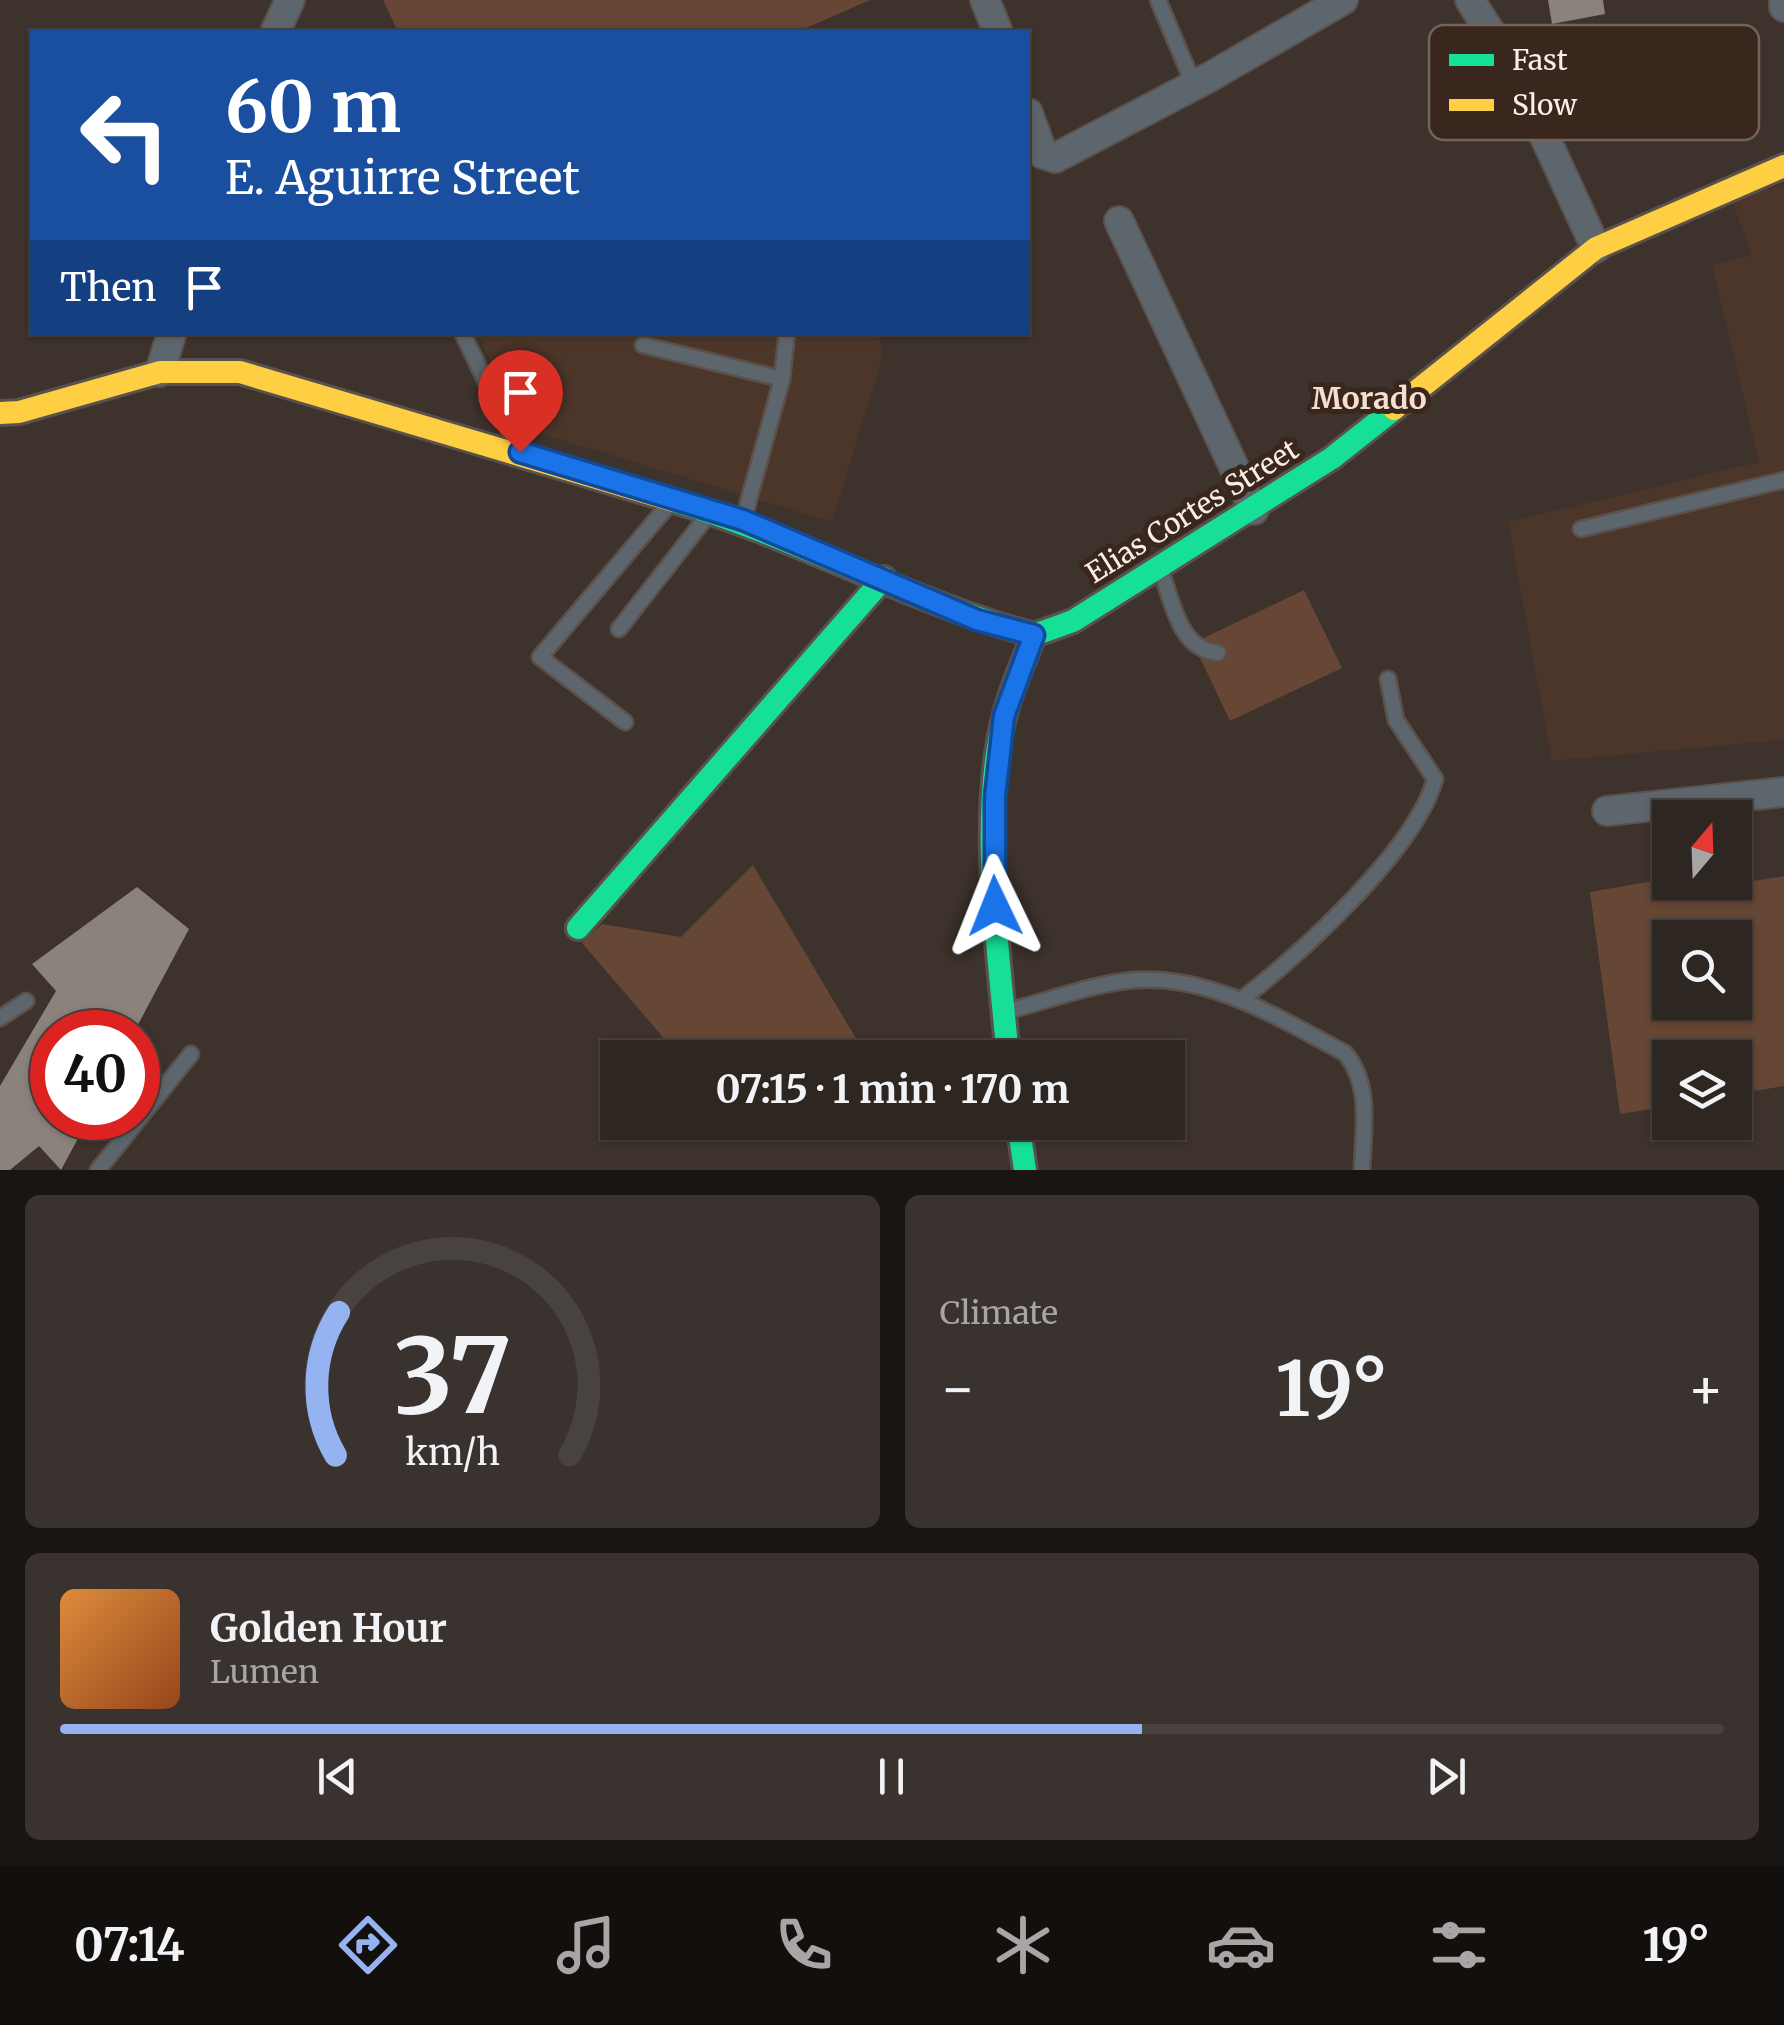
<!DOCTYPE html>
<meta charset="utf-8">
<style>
:root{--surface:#2e2621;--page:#3a322e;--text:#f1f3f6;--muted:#a7a5a5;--line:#49433f;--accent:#95b2f1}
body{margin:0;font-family:Merriweather,serif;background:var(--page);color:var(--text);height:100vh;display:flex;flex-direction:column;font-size:38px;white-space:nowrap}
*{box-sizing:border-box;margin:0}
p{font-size:32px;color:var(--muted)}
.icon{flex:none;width:55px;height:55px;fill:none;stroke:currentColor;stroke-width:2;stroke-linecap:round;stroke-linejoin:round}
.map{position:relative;height:1170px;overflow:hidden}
.side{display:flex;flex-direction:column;gap:25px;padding:25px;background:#191512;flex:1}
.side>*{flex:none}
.top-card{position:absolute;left:30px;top:30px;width:1000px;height:305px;border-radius:0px;box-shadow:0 2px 8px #0004,0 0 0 2px var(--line);background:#1a4fa0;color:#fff;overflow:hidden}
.needle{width:65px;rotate:19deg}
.buttons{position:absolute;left:1652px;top:800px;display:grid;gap:20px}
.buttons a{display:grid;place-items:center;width:100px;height:100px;border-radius:0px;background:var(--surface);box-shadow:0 2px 8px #0004,0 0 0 2px var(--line);font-size:50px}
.speed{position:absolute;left:30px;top:1010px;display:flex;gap:20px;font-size:50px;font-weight:700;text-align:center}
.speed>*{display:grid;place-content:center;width:130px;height:130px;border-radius:50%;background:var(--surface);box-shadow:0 2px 8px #0004,0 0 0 2px var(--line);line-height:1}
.speed .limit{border:15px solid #d22;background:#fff;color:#111}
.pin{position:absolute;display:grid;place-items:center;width:85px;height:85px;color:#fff;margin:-102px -42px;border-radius:50% 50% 50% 0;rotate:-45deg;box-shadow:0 0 10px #0007}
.pin .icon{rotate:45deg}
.me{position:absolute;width:110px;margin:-55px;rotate:358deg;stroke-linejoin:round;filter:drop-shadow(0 0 8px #0008)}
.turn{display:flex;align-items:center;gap:35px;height:210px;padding:0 30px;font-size:45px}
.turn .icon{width:130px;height:130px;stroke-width:2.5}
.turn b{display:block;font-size:70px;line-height:85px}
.then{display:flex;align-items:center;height:95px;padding:0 30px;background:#0003;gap:20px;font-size:38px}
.big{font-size:75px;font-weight:700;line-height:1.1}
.side .widget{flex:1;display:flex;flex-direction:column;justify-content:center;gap:15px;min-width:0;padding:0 35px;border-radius:15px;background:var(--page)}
.side .dial{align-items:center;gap:0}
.dial svg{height:260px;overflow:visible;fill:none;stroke:var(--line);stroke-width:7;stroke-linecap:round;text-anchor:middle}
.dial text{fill:var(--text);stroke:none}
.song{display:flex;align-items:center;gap:30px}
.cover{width:120px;height:120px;border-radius:15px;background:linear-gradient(135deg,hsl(30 70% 55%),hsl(20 70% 35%))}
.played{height:10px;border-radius:5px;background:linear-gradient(90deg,var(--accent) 65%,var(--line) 65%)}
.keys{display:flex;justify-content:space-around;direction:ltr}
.heat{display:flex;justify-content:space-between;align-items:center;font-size:55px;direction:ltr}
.side .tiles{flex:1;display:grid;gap:25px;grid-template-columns:1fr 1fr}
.widget:last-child{grid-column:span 2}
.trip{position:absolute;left:600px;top:1040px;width:585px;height:100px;border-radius:0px;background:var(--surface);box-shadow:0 2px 8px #0004,0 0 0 2px var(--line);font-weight:700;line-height:100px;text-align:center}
.menu{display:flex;height:160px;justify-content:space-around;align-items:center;background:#120f0d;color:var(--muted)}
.menu .icon{width:70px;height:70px}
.menu .on{color:var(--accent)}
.menu b{font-size:45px;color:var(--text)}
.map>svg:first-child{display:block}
</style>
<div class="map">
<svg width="1784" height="1170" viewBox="0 0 1784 1170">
<rect width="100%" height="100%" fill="#3d322c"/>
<path fill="#4c3529" d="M1784 184V740L1552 761 1508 522 1759 462 1712 265 1751 255 1732 200Z
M477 333H878L883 356 832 522 522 428Z"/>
<path fill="#664634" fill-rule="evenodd" d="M383 0H870L797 32H398Z
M1304 590 1342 668 1230 721 1193 643Z
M753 865 867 1057H680L582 943 602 924 681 937Z
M1784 876V1086L1735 1094V1058H1670V1106L1620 1114 1590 892 1670 878V882L1727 885ZM1670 938H1735V1002H1670Z"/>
<path fill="#8b827c" d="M1548 0H1603L1605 14 1552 24Z
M137 887 189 929 134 1032H52V1118H89L61 1170 39 1146 10 1170H0V1086L56 991 32 964Z"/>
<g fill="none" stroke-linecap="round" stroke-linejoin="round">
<g stroke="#5a514c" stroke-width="19">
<path id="lane" d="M1158 0 1194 85
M462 332 518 449
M643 345 782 379
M743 521 782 379 787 332
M1581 529 1784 480
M1160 569C1173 601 1178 649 1218 653
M619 629 708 515
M625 722 540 657 671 502
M1242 999C1300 955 1416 849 1435 779L1396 720 1388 679
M1007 1011C1048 1001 1094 983 1135 980 1212 975 1280 1019 1345 1053 1372 1085 1363 1130 1362 1170
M0 1018 26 1001
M98 1170 191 1054"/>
</g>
<g stroke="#5a514c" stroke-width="32">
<path id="street" d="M985 0 998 32
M1470 0 1513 68 1596 248
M1784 0V7
M275 32 290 0
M1028 113 1043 154 1055 158 1208 78 1343 0
M1119 221 1254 510
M160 372 172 332
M1607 811 1784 792"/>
</g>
<g stroke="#5a514c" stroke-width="28">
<path id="fast" d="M674 501C797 537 910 602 1034 635
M578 928 884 578
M1008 1058C999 955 978 814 1005 714 1012 687 1024 661 1034 635L1073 621 1332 458 1394 409
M1018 1122 1025 1170"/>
</g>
<g stroke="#5a514c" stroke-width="28">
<path id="slow" d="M1394 409 1596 248 1784 166
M0 413 19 412 160 372H240L674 501"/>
</g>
<use href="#lane" stroke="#5e666d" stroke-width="14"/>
<use href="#street" stroke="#5e666d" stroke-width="28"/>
<use href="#fast" stroke="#16e098" stroke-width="22"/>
<use href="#slow" stroke="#ffcf43" stroke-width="22"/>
</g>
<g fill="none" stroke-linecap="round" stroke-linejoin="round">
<g stroke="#114b97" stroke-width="25">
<path id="route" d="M520 452 743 520 977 620 1034 635 1004 716 995 797V906"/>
</g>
<use href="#route" stroke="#1a73e8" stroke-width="18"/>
</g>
<g text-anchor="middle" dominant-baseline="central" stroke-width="10" stroke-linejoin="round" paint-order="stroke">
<g font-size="28" fill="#faeee7" stroke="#39271d">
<text transform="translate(1192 511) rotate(-32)">Elias Cortes Street</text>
</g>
<g font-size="30" font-weight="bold" fill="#f6ded1" stroke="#39271d">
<text x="1369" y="398">Morado</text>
</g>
</g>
<rect x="1429" y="25" width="330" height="115" rx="15" fill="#39271d" stroke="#73635a" stroke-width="2.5"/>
<rect x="1449" y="54" width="45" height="12" fill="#16e098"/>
<rect x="1449" y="99" width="45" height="12" fill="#ffcf43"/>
<g font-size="28" fill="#faeee7">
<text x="1512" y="70">Fast</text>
<text x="1512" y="115">Slow</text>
</g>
</svg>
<div class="buttons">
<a><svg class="needle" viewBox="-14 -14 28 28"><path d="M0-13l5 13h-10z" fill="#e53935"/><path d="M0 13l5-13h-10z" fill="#a7a5a5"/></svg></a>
<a><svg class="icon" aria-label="search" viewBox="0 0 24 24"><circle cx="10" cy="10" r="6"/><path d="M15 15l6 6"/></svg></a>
<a><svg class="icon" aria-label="layers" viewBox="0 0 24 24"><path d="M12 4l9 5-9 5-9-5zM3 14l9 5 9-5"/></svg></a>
</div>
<div class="speed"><div class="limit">40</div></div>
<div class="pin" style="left:520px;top:452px;background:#d93025"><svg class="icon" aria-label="arrive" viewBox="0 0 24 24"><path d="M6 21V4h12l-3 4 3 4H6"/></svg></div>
<svg class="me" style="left:995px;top:906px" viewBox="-20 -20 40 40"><path d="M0-17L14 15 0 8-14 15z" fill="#1a73e8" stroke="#fff" stroke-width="4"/></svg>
<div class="trip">07:15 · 1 min · 170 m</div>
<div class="top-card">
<div class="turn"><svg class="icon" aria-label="left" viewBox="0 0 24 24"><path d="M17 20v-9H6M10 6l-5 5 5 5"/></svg><div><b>60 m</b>E. Aguirre Street</div></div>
<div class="then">Then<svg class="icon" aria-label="arrive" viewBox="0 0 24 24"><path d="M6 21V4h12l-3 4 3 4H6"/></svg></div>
</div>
</div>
<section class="side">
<div class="tiles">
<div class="widget dial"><svg viewBox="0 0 100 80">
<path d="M14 69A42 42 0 1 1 86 69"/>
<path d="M14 69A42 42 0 0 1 15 25" stroke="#95b2f1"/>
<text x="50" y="56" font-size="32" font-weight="700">37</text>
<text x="50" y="72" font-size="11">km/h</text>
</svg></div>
<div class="widget"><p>Climate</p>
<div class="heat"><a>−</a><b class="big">19°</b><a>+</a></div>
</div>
<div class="widget">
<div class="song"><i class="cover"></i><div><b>Golden Hour</b><p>Lumen</p></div></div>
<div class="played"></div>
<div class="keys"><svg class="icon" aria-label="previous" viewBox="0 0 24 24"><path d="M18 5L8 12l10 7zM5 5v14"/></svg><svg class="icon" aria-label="pause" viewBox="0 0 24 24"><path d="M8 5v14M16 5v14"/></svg><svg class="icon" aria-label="next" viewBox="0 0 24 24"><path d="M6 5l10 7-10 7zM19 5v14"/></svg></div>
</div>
</div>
</section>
<nav class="menu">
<b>07:14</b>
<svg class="icon on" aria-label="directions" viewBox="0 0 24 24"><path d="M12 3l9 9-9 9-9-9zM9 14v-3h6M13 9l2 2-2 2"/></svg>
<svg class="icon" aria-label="music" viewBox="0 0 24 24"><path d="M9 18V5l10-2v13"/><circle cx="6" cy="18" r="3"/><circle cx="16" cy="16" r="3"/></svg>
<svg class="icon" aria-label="phone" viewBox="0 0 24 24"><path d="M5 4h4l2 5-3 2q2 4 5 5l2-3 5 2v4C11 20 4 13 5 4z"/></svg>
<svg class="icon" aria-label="climate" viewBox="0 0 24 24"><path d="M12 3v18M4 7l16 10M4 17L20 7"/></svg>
<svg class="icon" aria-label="car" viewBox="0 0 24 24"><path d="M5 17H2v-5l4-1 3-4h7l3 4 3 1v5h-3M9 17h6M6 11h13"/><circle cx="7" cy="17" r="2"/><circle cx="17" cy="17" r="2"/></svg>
<svg class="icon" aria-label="filters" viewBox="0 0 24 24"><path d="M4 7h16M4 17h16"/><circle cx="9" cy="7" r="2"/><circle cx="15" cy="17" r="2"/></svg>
<b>19°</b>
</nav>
